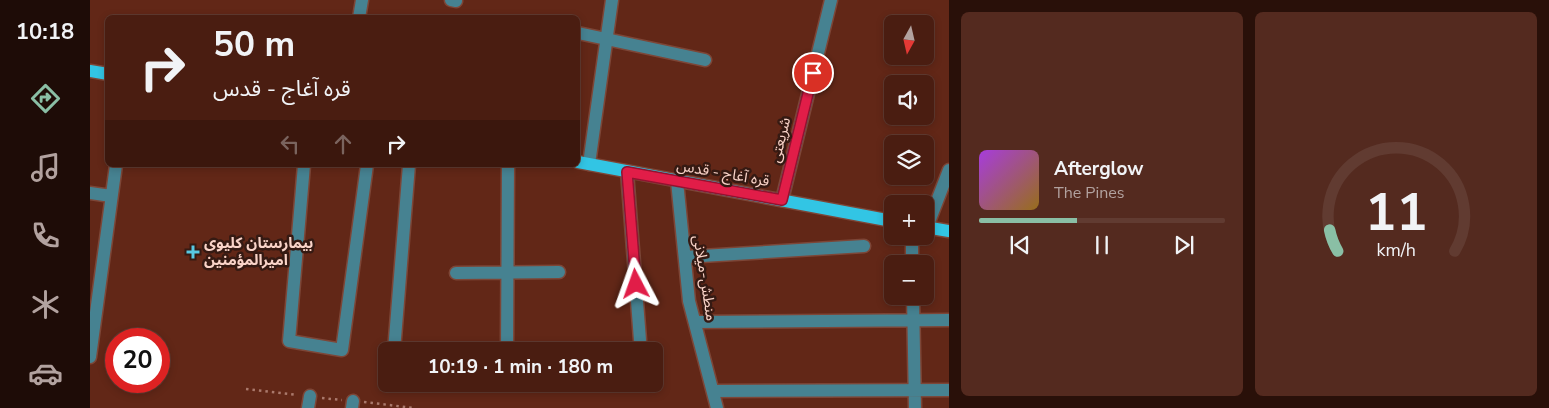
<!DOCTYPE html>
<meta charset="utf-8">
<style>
:root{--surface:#4a1d11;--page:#542a1f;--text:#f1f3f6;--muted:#b2a29f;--line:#613b31;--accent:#8abfa5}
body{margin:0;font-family:"Nunito Sans","Noto Sans Arabic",sans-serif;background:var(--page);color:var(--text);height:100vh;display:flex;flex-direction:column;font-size:19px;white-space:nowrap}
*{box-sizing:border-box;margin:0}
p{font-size:16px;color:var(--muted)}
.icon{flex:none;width:28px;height:28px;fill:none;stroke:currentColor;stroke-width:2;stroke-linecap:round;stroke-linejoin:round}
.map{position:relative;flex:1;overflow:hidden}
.panel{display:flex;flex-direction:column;gap:12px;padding:12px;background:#291009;width:600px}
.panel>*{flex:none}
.top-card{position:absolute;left:15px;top:15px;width:475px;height:152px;border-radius:8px;box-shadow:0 2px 8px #0003,0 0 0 1px var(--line);background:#4a1d11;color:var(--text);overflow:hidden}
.needle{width:32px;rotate:188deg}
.buttons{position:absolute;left:794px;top:15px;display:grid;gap:10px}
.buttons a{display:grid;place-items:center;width:50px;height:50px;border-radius:8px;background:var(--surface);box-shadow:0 2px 8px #0003,0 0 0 1px var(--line);font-size:25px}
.speed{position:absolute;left:15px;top:328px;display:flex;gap:10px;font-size:25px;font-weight:700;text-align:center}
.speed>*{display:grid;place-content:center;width:65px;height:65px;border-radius:50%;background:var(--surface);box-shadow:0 2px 8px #0003,0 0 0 1px var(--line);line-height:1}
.speed .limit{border:8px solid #d22;background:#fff;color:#111}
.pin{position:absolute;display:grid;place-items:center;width:42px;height:42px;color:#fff;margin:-21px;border:2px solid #fff;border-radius:50%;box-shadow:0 1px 5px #0007}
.me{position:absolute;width:55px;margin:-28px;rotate:356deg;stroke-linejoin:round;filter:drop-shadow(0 0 4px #0008)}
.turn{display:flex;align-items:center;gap:18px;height:105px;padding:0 25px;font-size:22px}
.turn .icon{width:65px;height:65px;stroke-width:2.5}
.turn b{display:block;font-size:35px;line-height:42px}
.lanes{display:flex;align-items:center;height:48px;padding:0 25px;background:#0003;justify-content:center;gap:25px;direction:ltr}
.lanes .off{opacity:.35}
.panel .card{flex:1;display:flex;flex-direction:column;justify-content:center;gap:8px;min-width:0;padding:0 18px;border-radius:8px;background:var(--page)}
.panel .dial{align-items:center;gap:0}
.dial svg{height:130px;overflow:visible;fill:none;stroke:var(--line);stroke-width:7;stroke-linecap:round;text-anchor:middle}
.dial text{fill:var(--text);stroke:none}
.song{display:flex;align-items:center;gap:15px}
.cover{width:60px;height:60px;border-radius:8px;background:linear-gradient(135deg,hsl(280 70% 55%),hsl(40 70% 35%))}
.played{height:5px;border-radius:2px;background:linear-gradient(90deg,var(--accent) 40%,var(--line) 40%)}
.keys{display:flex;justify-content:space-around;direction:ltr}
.panel .tiles{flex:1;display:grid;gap:12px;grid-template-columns:repeat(2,1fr)}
.trip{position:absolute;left:288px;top:342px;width:285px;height:50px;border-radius:8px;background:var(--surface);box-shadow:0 2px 8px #0003,0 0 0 1px var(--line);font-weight:700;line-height:50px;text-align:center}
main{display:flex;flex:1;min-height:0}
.menu{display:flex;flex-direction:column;width:90px;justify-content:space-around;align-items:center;background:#1e0c07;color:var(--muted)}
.menu .icon{width:35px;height:35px}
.menu .selected{color:var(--accent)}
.menu b{font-size:22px;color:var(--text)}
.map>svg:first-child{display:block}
</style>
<main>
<nav class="menu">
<b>10:18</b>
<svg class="icon selected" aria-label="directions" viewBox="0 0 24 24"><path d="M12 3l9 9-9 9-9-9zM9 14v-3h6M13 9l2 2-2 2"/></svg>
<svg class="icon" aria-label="music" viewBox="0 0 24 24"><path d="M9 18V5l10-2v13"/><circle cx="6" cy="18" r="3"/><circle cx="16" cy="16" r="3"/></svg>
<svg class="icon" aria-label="phone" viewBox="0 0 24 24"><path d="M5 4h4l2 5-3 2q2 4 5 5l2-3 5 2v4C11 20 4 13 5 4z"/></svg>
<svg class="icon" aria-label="climate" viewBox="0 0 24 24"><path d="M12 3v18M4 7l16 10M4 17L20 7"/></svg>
<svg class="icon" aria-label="car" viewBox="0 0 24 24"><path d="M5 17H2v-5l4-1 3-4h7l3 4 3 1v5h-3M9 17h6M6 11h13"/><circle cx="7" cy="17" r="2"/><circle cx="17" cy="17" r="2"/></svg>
</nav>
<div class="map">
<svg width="859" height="408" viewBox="0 0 859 408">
<rect width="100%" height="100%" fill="#622717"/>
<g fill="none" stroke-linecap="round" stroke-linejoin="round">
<g stroke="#7d4637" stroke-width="15">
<path id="minor" d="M361 0 366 1
M269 18 272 0
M488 33 615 60
M499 164 522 0
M214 165 199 341 252 350 277 165
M537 172 550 340
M587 181 599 301 627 408
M0 193 21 196
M692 200 741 0
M837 227 859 170
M822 236V264
M595 257 774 246
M366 273 469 272
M823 296 825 408
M605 322 859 320
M304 351 319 165
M417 351 418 165
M0 357 26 165
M623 391 859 390
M218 408 220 396
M262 408 263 401"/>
</g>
<g stroke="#7d4637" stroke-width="15">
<path id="major" d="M0 71 18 74
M488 162 802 221
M835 227 859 231"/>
</g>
<path stroke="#aa796c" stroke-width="2.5" stroke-dasharray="2.5 4" stroke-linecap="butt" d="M156 389 207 395
M232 398 252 400
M274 402 324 408"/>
<use href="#minor" stroke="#468291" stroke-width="12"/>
<use href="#major" stroke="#32c5e4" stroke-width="12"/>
</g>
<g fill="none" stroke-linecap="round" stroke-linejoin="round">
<g stroke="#92132f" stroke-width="12">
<path id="route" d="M546 284 537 172 692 200 723 73"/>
</g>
<use href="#route" stroke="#e11d48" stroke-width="9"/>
</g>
<path fill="#58c9e3" stroke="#351a13" stroke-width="2" d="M100.5 244.5h5v5h5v5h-5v5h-5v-5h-5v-5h5z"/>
<g text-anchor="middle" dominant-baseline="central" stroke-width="5" stroke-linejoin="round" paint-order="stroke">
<g font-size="15" fill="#f9d3c8" stroke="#351a13">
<text transform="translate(690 140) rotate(-76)">شریعتی</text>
<text transform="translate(633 173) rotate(10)">قره آغاج - قدس</text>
<text transform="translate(615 278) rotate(81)">منطش-میلانی</text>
</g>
<g font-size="15" font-weight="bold" fill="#f9d3c8" stroke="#351a13" text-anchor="start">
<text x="114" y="243">بیمارستان کلیوی<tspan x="114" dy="17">امیرالمؤمنین</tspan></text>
</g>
</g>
</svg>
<div class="buttons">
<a><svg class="needle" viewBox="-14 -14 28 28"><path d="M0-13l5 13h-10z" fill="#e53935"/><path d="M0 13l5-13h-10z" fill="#b2a29f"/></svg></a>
<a><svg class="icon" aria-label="sound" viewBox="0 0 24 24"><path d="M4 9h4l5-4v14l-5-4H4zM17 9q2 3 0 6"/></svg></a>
<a><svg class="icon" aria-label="layers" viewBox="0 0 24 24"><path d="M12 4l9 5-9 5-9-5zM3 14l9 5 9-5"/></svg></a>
<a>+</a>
<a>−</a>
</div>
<div class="speed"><div class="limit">20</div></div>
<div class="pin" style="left:723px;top:73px;background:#d93025"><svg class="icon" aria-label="arrive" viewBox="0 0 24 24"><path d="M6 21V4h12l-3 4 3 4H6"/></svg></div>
<svg class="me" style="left:546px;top:284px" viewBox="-20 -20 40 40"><path d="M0-17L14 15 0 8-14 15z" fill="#e11d48" stroke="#fff" stroke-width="4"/></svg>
<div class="trip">10:19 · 1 min · 180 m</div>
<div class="top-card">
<div class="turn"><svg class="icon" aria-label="right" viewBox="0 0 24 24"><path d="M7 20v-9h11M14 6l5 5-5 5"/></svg><div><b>50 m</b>قره آغاج - قدس</div></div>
<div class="lanes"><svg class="icon off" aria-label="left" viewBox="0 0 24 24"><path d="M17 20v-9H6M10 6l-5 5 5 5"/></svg><svg class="icon off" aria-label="ahead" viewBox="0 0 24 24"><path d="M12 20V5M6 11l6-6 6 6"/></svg><svg class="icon" aria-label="right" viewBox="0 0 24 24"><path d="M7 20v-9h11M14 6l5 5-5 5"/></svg></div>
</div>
</div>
<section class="panel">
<div class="tiles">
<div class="card">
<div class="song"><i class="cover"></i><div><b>Afterglow</b><p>The Pines</p></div></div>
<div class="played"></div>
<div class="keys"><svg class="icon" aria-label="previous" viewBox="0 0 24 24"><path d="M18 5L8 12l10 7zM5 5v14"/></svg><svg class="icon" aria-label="pause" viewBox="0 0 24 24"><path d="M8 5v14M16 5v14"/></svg><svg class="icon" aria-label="next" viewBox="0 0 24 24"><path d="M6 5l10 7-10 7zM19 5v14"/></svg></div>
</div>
<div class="card dial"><svg viewBox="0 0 100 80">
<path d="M14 69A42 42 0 1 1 86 69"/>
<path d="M14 69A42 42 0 0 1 9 56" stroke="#8abfa5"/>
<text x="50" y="56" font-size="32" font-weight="700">11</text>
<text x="50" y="72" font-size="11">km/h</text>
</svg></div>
</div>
</section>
</main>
